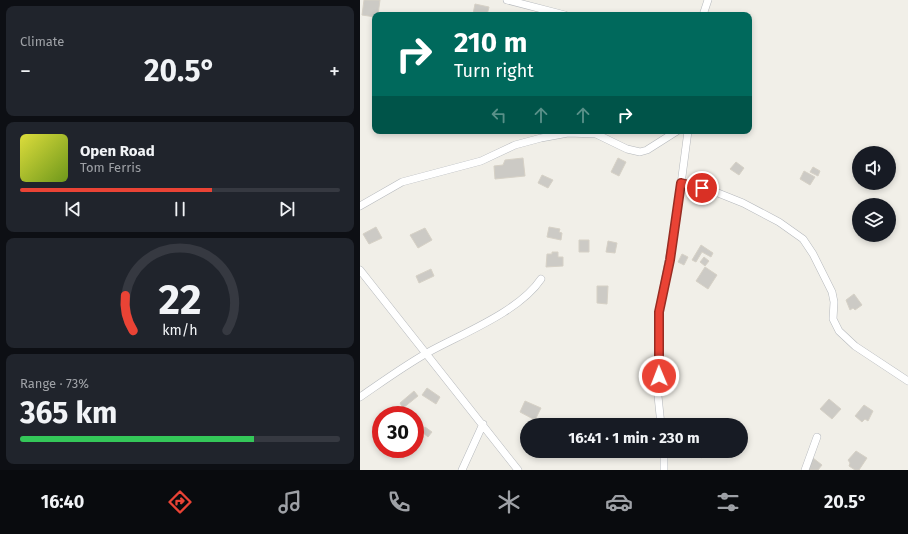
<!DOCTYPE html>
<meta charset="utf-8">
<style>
:root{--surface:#171b24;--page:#20242c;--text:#f1f3f6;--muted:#9ea1a6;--line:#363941;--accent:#ea4335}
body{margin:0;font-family:"Fira Sans",sans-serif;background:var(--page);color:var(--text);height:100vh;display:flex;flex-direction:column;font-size:15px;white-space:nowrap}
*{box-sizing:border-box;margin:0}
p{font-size:13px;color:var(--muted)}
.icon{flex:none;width:22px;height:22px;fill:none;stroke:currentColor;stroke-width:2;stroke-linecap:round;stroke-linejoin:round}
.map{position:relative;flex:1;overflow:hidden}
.side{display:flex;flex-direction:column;gap:6px;padding:6px;background:#0d0f14;width:360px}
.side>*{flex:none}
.hud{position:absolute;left:12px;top:12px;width:380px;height:122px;border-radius:8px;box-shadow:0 2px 6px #0003;background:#00695c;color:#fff;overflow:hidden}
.controls{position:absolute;left:492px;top:146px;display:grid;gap:8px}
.controls a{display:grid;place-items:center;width:44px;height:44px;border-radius:50%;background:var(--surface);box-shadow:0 2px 6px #0003;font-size:20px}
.speed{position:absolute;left:12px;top:406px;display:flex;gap:8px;font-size:20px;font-weight:700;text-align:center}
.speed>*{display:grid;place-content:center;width:52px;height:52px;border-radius:50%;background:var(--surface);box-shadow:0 2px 6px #0003;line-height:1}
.speed .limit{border:6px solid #d22;background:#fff;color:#111}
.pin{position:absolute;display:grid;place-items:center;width:34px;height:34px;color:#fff;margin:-17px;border:2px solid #fff;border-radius:50%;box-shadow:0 1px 4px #0007}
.me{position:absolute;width:44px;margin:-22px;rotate:359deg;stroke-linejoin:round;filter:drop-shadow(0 0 3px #0008)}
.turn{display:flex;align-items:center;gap:14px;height:84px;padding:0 16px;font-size:18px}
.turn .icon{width:52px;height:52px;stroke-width:2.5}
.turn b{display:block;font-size:28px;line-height:34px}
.lanes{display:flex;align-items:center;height:38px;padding:0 16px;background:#0003;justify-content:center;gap:20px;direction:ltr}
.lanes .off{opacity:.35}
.big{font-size:30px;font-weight:700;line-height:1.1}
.side .widget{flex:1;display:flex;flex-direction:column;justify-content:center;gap:6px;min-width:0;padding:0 14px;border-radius:8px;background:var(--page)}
.side .dial{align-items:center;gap:0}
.dial svg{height:104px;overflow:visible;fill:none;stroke:var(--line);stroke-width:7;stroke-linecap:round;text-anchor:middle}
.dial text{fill:var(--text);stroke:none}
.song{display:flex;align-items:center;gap:12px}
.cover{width:48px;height:48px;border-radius:6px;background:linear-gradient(135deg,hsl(60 70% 55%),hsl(80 70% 35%))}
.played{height:4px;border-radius:2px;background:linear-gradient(90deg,var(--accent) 60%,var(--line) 60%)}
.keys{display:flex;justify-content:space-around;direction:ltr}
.heat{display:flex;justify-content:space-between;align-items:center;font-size:22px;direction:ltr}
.charge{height:6px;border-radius:3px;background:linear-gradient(90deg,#34c759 73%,var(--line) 0)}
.trip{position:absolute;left:160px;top:418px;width:228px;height:40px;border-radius:20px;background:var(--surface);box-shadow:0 2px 6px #0003;font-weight:700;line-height:40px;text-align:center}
.menu{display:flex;height:64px;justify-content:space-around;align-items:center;background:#090b0e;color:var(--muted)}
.menu .icon{width:28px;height:28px}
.menu .selected{color:var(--accent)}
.menu b{font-size:18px;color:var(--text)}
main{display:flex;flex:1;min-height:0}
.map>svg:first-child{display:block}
</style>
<main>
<section class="side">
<div class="widget"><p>Climate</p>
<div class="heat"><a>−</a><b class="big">20.5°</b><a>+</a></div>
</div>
<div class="widget">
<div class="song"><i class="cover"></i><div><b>Open Road</b><p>Tom Ferris</p></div></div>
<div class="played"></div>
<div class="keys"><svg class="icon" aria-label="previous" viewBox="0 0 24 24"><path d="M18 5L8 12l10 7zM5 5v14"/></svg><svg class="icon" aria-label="pause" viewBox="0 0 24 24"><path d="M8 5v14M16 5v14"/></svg><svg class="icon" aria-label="next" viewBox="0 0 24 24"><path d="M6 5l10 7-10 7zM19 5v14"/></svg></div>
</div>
<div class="widget dial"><svg viewBox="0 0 100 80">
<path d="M14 69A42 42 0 1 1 86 69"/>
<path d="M14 69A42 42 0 0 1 8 42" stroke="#ea4335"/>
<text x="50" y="56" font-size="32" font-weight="700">22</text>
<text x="50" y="72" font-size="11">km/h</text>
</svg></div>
<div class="widget"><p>Range · 73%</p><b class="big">365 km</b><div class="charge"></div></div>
</section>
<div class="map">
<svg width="548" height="470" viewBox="0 0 548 470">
<rect width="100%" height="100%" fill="#f1efe8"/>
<path fill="#cccac5" stroke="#d6d1c6" d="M4 0H20L18 15H15V17L2 15Z
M115 4 129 7 127 15 113 14Z
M163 158 165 176 135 179 134 166 143 165 145 160Z
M258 158 266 162 259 176 251 172Z
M376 162 384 168 379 175 370 169Z
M453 167 460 171 458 176 450 172Z
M444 171 455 177 450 185 440 179Z
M182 175 193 180 188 188 178 183Z
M16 227 22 238 9 244 3 234Z
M189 227 200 229 199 232 202 233 201 240 187 237Z
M65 228 72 240 58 248 50 235Z
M219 240H229V252H219Z
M248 241 257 243 255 253 246 252Z
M341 245 353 253 351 257 342 252 336 262 332 260Z
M192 252H198V257H203V266L186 267 187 254H192Z
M322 254 328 257 324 265 318 262Z
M344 257 349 261 345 266 340 262Z
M345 267 357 275 348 289 336 281Z
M71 269 74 276 59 283 56 276Z
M237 286H248L247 304 237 303Z
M494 294 502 305 495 310 493 308 490 310 486 300Z
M67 388 80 397 76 404 62 395Z
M54 391 58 396 43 408 40 403Z
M469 399 481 409 472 419 460 409Z
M165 401 181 408 175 420 160 412Z
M504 405 513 411 508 421 505 419 502 422 495 416Z
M65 427 72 432 68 437 62 432Z
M337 451H346L342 458 336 454Z
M496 451 507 458 499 470H495L489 466 490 463 488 460Z
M453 458 462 465 458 470H444Z"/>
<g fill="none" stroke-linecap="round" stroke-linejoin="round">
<g stroke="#b5b8bc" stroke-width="8">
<path id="minor" d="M147 0 205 15
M343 15 348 0
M321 183 353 191 383 203 419 222 443 239 453 254 472 292 474 302 473 319 479 331 495 346 548 381
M0 206 42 182 121 161 155 145 181 138 208 133 236 134 267 149 280 152 287 150 317 131
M0 270 158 470
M0 397C22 382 44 366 67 353 101 334 159 312 181 279
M301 425 298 396 299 312 316 222 328 131
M304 451V470
M102 470 123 424
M445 470 457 437"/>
</g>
<use href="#minor" stroke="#fff" stroke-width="7"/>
</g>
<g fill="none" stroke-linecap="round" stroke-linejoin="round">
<g stroke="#982c22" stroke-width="10">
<path id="route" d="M299 376V312L310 260 321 183 342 188"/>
</g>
<use href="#route" stroke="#ea4335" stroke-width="7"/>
</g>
</svg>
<div class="controls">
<a><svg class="icon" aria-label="sound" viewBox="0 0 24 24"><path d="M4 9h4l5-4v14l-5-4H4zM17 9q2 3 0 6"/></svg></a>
<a><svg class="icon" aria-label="layers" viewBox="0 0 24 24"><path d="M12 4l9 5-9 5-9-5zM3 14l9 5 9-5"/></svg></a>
</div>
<div class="speed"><div class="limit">30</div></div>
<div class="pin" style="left:342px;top:188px;background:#d93025"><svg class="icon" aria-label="arrive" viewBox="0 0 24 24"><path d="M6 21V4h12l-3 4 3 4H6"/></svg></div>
<svg class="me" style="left:299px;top:376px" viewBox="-20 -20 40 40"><circle r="17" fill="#ea4335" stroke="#fff" stroke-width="3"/><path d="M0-11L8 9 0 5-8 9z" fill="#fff"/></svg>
<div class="trip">16:41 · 1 min · 230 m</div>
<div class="hud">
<div class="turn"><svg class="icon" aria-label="right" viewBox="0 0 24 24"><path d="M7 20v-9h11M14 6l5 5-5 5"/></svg><div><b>210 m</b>Turn right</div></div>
<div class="lanes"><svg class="icon off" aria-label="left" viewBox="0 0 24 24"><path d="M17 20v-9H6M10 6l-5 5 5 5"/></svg><svg class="icon off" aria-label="ahead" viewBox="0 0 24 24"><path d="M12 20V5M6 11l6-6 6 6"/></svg><svg class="icon off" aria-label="ahead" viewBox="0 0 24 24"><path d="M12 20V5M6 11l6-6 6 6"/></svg><svg class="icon" aria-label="right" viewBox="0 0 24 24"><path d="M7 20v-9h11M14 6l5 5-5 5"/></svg></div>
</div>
</div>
</main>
<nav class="menu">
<b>16:40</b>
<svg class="icon selected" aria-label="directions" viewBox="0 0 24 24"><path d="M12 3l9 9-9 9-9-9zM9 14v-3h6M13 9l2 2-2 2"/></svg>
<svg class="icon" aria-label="music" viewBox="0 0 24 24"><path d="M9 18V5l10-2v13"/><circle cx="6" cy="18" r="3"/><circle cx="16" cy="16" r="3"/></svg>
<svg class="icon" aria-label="phone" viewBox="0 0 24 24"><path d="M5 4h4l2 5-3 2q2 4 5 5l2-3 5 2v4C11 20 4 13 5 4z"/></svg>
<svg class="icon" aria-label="climate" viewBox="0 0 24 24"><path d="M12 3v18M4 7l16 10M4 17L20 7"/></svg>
<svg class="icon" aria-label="car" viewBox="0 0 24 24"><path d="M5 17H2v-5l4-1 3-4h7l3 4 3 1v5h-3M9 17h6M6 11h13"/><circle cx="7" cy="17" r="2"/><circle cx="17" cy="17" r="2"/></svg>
<svg class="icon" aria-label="filters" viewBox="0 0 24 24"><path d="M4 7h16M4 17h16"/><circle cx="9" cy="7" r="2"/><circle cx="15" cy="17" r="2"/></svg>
<b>20.5°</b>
</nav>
